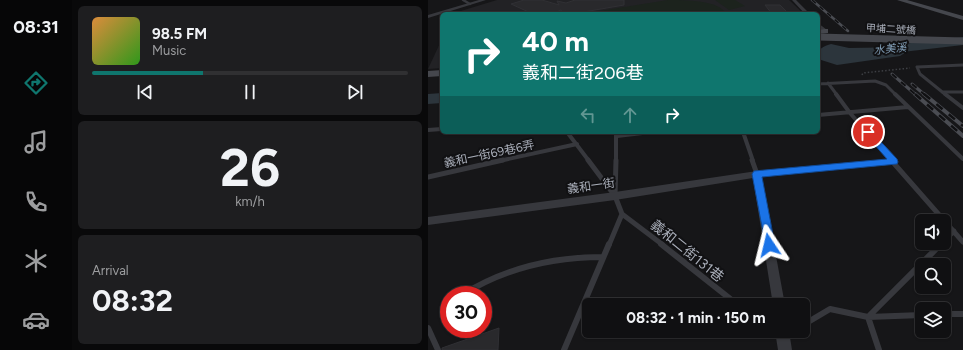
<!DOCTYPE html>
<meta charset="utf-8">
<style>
:root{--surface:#101012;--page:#1e1e20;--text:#f1f3f6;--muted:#9c9d9f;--line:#303032;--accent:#0f766e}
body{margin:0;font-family:Figtree,"Noto Sans TC",sans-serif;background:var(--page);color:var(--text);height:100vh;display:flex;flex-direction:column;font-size:15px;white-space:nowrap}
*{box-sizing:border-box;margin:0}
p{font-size:13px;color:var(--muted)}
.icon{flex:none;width:22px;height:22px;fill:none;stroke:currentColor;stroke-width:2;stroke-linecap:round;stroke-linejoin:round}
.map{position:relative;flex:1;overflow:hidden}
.panel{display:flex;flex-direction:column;gap:6px;padding:6px;background:#09090a;width:356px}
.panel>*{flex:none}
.hud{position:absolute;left:12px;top:12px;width:380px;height:122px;border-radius:6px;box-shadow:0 1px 3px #0004,0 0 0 1px var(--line);background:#0f766e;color:#fff;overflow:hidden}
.controls{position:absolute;left:487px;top:214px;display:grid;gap:8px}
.controls a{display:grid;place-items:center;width:36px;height:36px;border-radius:6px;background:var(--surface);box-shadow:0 1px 3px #0004,0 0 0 1px var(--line);font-size:20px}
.speed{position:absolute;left:12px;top:286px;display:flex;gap:8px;font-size:20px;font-weight:700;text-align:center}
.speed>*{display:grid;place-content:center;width:52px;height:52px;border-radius:50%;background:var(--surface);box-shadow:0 1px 3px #0004,0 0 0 1px var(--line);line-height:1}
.speed .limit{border:6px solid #d22;background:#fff;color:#111}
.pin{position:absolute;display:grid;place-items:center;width:34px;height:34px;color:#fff;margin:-17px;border:2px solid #fff;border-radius:50%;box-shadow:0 1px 4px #0007}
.me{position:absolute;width:44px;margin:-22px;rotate:350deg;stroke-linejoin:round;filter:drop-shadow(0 0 3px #0008)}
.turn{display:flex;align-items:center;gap:14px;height:84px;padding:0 16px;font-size:18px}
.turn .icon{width:52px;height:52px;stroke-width:2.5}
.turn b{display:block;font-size:28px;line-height:34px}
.lanes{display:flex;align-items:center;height:38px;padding:0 16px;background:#0003;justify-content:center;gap:20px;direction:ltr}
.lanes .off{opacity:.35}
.big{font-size:30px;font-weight:700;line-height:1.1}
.panel .widget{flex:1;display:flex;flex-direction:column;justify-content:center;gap:6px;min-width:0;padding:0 14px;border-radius:6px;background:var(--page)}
.panel .dial{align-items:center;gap:0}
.dial b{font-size:52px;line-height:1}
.song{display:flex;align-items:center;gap:12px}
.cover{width:48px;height:48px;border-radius:6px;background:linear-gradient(135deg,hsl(30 70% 55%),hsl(110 70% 35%))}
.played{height:4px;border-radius:2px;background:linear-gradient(90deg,var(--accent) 35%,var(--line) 35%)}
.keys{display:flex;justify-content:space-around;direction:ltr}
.trip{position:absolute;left:154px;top:298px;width:228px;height:40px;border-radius:6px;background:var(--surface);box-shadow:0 1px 3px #0004,0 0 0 1px var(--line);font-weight:700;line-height:40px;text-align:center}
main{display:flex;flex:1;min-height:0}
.tabs{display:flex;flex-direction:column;width:72px;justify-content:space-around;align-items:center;background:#060607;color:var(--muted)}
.tabs .icon{width:28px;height:28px}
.tabs .current{color:var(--accent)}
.tabs b{font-size:18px;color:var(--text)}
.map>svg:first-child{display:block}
</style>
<main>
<nav class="tabs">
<b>08:31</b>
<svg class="icon current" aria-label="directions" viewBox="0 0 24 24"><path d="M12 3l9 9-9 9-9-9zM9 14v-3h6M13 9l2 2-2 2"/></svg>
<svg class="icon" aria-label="music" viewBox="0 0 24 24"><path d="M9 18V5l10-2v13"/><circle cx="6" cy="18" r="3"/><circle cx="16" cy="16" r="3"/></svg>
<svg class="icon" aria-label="phone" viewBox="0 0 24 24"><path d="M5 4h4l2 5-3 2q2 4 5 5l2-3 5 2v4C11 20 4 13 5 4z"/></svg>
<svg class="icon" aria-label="climate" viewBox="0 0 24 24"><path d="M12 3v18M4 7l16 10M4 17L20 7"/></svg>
<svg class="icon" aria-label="car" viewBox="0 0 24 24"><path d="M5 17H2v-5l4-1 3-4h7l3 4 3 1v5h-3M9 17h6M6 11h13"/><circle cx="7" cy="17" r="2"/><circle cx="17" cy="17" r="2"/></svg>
</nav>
<section class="panel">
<div class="widget">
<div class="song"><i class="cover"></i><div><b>98.5 FM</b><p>Music</p></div></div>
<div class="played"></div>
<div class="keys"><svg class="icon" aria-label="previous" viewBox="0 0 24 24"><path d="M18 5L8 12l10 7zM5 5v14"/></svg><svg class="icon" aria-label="pause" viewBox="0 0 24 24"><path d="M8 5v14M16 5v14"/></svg><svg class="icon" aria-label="next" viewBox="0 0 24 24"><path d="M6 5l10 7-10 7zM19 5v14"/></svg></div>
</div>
<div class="widget dial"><b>26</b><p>km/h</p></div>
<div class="widget"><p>Arrival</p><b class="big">08:32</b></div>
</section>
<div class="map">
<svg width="535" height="350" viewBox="0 0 535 350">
<rect width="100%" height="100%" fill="#161618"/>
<path fill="#222225" d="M69 0H361L376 14H23Z
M14 39V68L0 69Z"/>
<path fill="#1c231d" d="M240 0C255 0 293 0 298 14H153Z
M287 0H307L317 6 301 10Z"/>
<path fill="#2c353c" d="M403 44 421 48 486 47 472 56 409 65 390 59C390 48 394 47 403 44Z"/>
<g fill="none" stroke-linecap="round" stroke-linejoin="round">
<path fill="#2c353c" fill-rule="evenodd" d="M535 37V45L457 54 452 53 450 50 452 47 457 46Z
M14 93V103L0 104V94Z"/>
</g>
<path fill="#29292c" stroke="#303034" d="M96 0H114L131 5 129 1 138 3 147 0H196V5L144 14H135L133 10 123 14H105L83 4Z
M337 5H352L361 14H344Z
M71 328 70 350H14V348Z"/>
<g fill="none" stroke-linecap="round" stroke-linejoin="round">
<path stroke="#3d3f44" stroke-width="1.5" stroke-dasharray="1.5 2" stroke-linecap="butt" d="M434 75 435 73 482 68"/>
<path stroke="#37383d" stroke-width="2.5" d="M35 0 42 4"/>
<path stroke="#37383d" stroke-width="3" d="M400 83 409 95
M390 84 447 81 458 85 468 95
M514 92H535
M518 95 492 74 489 67 535 65"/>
<path stroke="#37383d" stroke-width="4" d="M408 94 422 113 464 161
M467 94 535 159
M517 94 535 108
M390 115 480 107
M0 130 14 129
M139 132 161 161
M315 132 325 161
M189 136 223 132
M71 161 149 144
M188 161V132"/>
<path stroke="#37383d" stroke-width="5" d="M160 160 187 196 194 214 181 245
M324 160 329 174 466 162
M463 160 535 242
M0 177 75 160
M187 196 188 160
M194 214 235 245
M516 241 526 231
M512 245 514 243"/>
<path stroke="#37383d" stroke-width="6" d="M233 244 310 305
M34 295C77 268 125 257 175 257
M15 308 21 304
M516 314H535
M375 325 402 309 440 317 494 315
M0 328 10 350
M347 331 355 337 365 331
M136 350 181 244
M451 350 440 317 513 244"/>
<path fill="#37383d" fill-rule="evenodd" d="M51 0H58L0 18V15Z
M364 0H368L382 14H377Z
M390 23 399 30V32H395L390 27Z
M329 171 333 174 357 305H345L325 178 187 200 0 225V217L187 192Z
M347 331H361L364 350H350Z"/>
<path fill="#45474d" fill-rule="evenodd" d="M469 0H479L535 16V20Z
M397 29H400V33L390 34V30Z
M14 70V76L0 77V71Z"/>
<g stroke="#4a4c52" stroke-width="2.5">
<path id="rail-far2" d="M384 0 420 31"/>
</g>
<g stroke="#4a4c52" stroke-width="3">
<path id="rail-far1" d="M464 74 488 95
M484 84 497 95"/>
</g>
<g stroke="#4a4c52" stroke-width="4">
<path id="rail" d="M487 94 535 136
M496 94 535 126"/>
</g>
<use href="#rail-far2" stroke="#111113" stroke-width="1.5" stroke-dasharray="5" stroke-linecap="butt"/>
<use href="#rail-far1" stroke="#111113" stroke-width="2" stroke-dasharray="6" stroke-linecap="butt"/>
<use href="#rail" stroke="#111113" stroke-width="2.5" stroke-dasharray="8" stroke-linecap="butt"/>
<path stroke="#45474d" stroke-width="7" d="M390 37 535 41"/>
</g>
<path fill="#1a73e8" stroke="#114b97" d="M437 130H442L469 159 470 162 469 164 334 177 347 245 345 248 341 250 338 248 324 174 326 171 459 159 437 134Z"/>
<g text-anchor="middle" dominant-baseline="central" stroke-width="4" stroke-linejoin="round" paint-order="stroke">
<g font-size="10" fill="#a8adb8" stroke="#111113">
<text transform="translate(463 29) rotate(3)">甲埔二號橋</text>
</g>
<g font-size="11" font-style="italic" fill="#7f9bb3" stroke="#111113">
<text transform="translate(462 49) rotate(-6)">水美溪</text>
</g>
<g font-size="12" fill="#a8adb8" stroke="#111113">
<text transform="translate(61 154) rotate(-12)">義和一街69巷6弄</text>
<text transform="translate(163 186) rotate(-8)">義和一街</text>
</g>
<g font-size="14" fill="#a8adb8" stroke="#111113">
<text transform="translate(259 251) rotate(39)">義和二街131巷</text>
</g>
</g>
</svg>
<div class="controls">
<a><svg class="icon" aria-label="sound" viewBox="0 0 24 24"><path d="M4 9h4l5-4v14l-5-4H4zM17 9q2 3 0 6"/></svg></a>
<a><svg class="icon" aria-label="search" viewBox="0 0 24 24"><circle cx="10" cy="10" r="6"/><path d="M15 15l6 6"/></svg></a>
<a><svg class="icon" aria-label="layers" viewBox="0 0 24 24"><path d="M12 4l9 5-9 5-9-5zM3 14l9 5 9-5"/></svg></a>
</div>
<div class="speed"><div class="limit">30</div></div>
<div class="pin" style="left:440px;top:132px;background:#d93025"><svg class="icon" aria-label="arrive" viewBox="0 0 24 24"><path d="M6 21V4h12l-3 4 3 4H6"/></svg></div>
<svg class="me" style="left:341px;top:245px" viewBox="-20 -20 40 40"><path d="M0-17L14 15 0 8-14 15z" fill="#1a73e8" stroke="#fff" stroke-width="4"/></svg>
<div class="trip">08:32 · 1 min · 150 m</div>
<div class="hud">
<div class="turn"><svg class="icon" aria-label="right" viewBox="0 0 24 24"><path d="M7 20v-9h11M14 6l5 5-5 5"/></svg><div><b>40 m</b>義和二街206巷</div></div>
<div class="lanes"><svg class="icon off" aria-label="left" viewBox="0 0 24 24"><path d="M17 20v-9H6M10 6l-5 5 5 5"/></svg><svg class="icon off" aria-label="ahead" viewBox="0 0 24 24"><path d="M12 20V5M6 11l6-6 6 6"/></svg><svg class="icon" aria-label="right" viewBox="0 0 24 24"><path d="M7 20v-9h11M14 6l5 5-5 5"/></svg></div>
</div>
</div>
</main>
